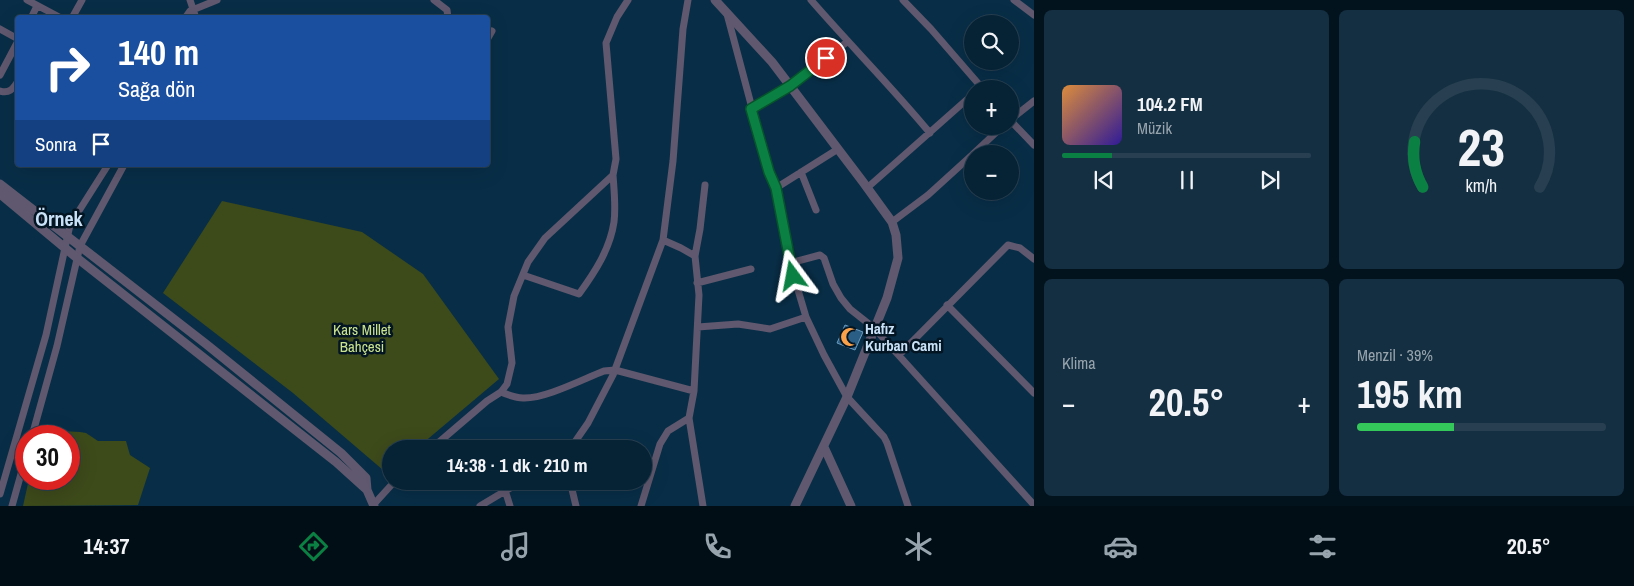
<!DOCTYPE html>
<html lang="tr">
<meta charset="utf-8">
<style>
:root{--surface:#062235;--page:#142f41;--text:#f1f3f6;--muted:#98a4ad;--line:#273f50;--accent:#0b8043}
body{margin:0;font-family:"Archivo Narrow",sans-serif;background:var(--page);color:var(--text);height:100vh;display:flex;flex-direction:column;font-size:19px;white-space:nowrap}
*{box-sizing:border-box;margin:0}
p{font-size:16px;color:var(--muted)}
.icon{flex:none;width:28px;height:28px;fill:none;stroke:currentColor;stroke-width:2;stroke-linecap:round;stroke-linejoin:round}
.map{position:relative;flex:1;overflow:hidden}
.side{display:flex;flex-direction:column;gap:10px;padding:10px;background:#03131d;width:600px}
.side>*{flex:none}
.banner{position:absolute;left:15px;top:15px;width:475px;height:152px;border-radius:5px;box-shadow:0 5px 20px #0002,0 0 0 1px var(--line);background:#1a4fa0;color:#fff;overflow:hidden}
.buttons{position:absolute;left:964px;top:15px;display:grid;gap:10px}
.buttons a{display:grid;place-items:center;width:55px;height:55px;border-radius:50%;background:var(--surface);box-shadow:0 5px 20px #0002,0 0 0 1px var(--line);font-size:25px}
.speed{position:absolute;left:15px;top:425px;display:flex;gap:10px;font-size:25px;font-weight:700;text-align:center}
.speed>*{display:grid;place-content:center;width:65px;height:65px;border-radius:50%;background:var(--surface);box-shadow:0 5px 20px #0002,0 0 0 1px var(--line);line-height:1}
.speed .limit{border:8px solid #d22;background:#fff;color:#111}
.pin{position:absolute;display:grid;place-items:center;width:42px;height:42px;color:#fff;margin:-21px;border:2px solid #fff;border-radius:50%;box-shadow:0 1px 5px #0007}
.me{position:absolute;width:55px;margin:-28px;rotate:347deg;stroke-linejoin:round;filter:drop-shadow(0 0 4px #0008)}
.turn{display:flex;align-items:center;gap:18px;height:105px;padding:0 20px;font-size:22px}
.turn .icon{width:65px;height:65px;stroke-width:2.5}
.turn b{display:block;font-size:35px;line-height:42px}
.then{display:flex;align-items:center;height:48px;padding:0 20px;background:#0003;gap:10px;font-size:19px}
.big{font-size:38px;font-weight:800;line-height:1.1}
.side .card{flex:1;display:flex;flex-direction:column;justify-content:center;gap:8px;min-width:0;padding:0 18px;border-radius:8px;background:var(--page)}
.side .dial{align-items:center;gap:0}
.dial svg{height:130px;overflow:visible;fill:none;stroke:var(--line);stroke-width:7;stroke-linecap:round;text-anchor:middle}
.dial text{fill:var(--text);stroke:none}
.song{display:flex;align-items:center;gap:15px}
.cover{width:60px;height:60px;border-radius:8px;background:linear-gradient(135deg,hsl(30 70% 55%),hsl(250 70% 35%))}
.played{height:5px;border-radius:2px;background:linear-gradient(90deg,var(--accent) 20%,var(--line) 20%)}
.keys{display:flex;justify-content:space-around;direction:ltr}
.heat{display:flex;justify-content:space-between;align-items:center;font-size:28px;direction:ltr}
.charge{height:8px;border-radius:4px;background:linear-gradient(90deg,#34c759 39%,var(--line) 0)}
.side .tiles{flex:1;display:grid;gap:10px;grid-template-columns:repeat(2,1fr)}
.trip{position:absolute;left:382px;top:440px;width:270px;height:50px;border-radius:25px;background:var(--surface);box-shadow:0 5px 20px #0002,0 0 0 1px var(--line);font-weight:800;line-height:50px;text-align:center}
.tabs{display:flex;height:80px;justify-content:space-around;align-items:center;background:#020e15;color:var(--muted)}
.tabs .icon{width:35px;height:35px}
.tabs .on{color:var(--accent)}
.tabs b{font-size:22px;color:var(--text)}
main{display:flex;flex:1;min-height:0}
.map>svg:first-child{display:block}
</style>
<main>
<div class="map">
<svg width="1034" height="506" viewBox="0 0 1034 506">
<rect width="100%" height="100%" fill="#082e47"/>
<path fill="#3d4a1a" d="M222 201 362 232 423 274 499 379 416 449H391V465L383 470 293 393 163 293Z
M42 430 80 432 86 433 98 441H126L130 455 150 468 138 505 23 506 29 479H69V436H40Z"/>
<path fill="#2b5e84" stroke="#6a9ac0" d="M845 325 863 332 855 350 837 343Z"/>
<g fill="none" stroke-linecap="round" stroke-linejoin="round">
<path stroke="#60586e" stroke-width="7" d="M27 0 61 18
M190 0 196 18
M434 0 447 10 448 18
M811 0C850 45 892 87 930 133
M903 0 931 29 983 89
M1014 0 1034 15
M727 14 769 172 776 188 790 263 806 317 824 355 847 397 884 437 887 443 908 506
M31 18 37 6
M72 18 82 0
M185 18 190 11 217 0
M0 29 18 39
M488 38 492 31
M0 75 18 41
M0 91C9 94 13 89 18 81
M751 109 790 86 847 42
M1010 120 1034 145
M1010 120 1034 101
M973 154 1003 126
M801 172 816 210
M776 188 838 149
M867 188 972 95
M892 222 928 195 972 155
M663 240 681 248 695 256
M790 263 820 255 824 258 833 284 841 298 850 309 874 328 1034 505
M523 275 579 294C595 272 610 249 614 222 616 207 614 190 613 175
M697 283 751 269
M947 305 1034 393
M698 327 738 324 770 329 806 317
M899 355 1008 245 1020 248 1034 259
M501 392C508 395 515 398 523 398 545 399 583 379 604 371L615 370 694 391
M32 436 57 346 80 246 124 165
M431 449 487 401 501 392 507 384 512 363 508 327 514 296 528 262 545 238 613 175 616 159 606 43 617 17 628 0
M570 449 588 423 613 375 663 240 673 161 683 29 688 0
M570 481 576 506
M505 490 510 506
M0 494 46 335 70 225 108 165
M374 504 395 481
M12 506 26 456
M480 506 522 481
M641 506 660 444 668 431 689 418
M703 506 689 418 694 391 699 295 695 256 700 229 705 185"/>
<path stroke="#60586e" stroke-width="9" d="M715 0 772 62 863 182 892 222 896 235 898 258 887 298 847 397 795 506
M0 184 206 344 341 453 366 478 367 490 374 506
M0 194 77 258 336 462 367 490
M824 447 851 506"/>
</g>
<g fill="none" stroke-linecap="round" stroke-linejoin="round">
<g stroke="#07532c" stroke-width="12">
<path id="route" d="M793 276 776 188 769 172 751 109 790 86 826 58"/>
</g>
<use href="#route" stroke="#0b8043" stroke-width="9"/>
</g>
<defs>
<g id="mosque-bare" transform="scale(1.5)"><path d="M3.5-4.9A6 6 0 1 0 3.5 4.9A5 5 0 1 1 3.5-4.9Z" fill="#f8a14a" stroke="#031523" stroke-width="2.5" paint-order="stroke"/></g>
</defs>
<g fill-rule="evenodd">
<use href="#mosque-bare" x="850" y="337"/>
</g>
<g text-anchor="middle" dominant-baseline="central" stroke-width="5" stroke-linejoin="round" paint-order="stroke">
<g font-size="15" font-weight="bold" fill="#cae2f7" stroke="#031523" text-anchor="start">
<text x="865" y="328">Hafız<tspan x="865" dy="17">Kurban Cami</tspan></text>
</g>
<g font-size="15" fill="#cae38f" stroke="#031523">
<text x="362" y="329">Kars Millet<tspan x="362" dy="17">Bahçesi</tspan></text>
</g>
<g font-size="20" font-weight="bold" fill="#cae2f7" stroke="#031523">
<text x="59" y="218">Örnek</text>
</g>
</g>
</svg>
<div class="buttons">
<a><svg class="icon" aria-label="search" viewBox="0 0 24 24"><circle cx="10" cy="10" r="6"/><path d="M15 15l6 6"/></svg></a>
<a>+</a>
<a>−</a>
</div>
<div class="speed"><div class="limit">30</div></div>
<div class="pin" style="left:826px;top:58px;background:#d93025"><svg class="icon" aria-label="arrive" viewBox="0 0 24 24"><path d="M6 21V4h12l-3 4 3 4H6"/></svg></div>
<svg class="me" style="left:793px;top:276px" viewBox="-20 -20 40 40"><path d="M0-17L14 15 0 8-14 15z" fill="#0b8043" stroke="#fff" stroke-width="4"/></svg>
<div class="trip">14:38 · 1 dk · 210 m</div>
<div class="banner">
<div class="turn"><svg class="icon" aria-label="right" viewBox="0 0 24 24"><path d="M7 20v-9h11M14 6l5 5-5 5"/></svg><div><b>140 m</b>Sağa dön</div></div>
<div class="then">Sonra<svg class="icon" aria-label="arrive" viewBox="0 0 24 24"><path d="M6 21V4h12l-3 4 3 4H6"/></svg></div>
</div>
</div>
<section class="side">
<div class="tiles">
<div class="card">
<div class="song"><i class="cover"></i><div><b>104.2 FM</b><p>Müzik</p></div></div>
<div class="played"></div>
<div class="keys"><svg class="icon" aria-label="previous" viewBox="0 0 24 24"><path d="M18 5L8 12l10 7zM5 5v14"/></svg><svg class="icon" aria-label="pause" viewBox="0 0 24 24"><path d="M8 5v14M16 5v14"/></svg><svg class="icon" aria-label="next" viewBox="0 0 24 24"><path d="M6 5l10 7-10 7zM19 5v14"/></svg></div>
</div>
<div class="card dial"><svg viewBox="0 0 100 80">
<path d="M14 69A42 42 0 1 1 86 69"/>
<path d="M14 69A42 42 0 0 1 9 41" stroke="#0b8043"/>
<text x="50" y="56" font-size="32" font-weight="700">23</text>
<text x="50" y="72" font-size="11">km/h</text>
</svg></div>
<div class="card"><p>Klima</p>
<div class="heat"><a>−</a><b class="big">20.5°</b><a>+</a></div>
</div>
<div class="card"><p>Menzil · 39%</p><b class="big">195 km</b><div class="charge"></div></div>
</div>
</section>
</main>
<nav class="tabs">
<b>14:37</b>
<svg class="icon on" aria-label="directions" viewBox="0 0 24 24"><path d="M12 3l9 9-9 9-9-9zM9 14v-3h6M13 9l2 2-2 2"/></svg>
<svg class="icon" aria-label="music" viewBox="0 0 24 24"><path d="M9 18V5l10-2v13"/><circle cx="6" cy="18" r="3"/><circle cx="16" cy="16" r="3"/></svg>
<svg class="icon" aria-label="phone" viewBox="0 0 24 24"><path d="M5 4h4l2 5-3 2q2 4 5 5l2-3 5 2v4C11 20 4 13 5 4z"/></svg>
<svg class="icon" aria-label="climate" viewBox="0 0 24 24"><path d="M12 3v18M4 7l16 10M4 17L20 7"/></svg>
<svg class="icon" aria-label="car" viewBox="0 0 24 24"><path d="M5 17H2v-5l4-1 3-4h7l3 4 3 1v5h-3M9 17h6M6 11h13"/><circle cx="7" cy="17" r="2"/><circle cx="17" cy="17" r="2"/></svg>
<svg class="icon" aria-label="filters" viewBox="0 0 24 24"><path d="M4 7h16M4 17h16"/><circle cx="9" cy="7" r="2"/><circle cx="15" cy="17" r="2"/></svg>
<b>20.5°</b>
</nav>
